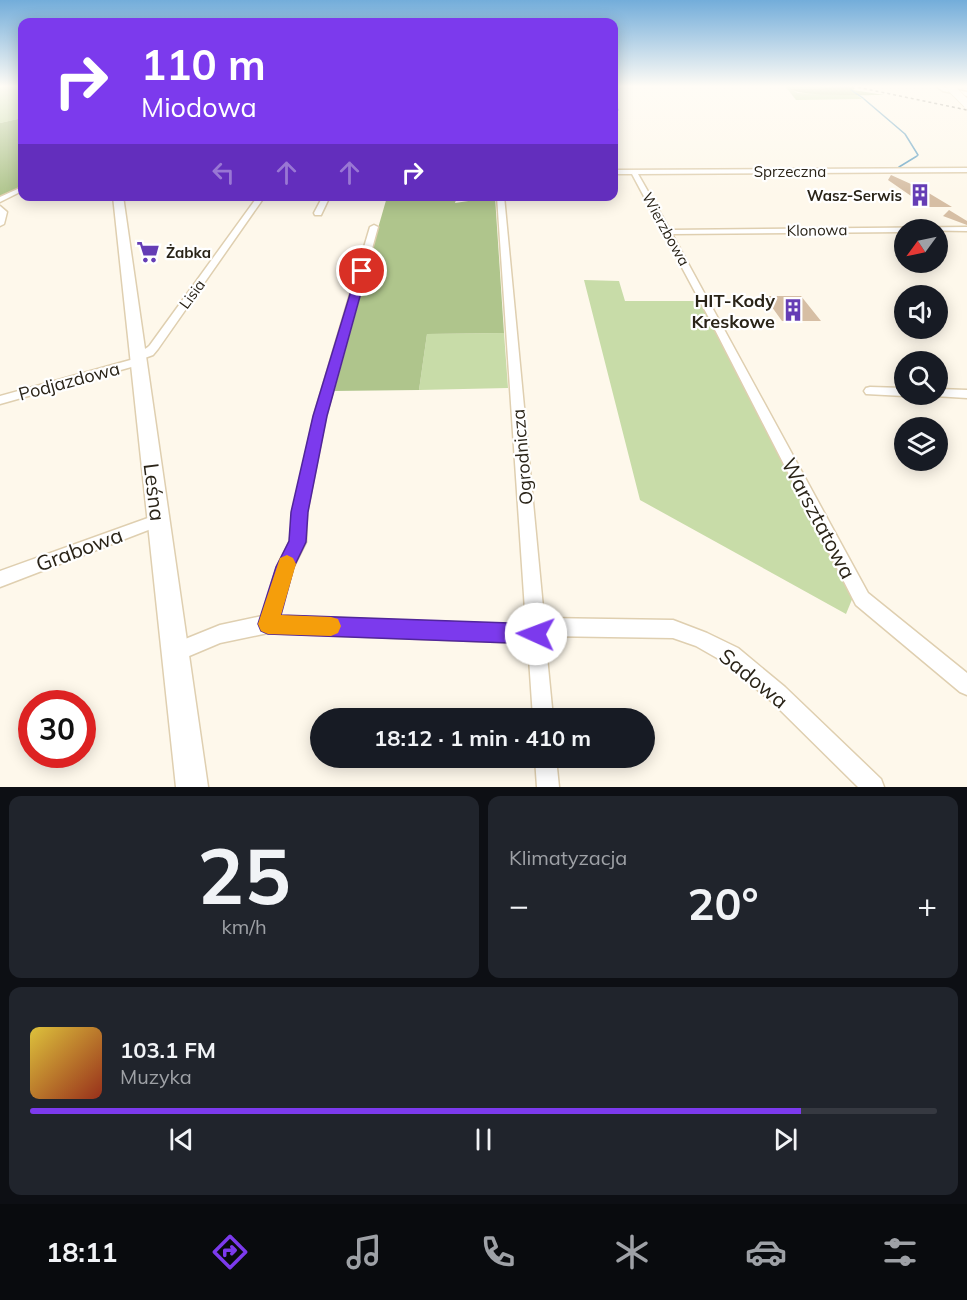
<!DOCTYPE html>
<html lang="pl">
<meta charset="utf-8">
<style>
:root{--surface:#171b24;--page:#20242c;--text:#f1f3f6;--muted:#9ea1a6;--line:#363941;--accent:#7c3aed}
body{margin:0;font-family:Mulish,sans-serif;background:var(--page);color:var(--text);height:100vh;display:flex;flex-direction:column;font-size:22px;white-space:nowrap}
*{box-sizing:border-box;margin:0}
p{font-size:20px;color:var(--muted)}
.icon{flex:none;width:33px;height:33px;fill:none;stroke:currentColor;stroke-width:2;stroke-linecap:round;stroke-linejoin:round}
.map{position:relative;height:787px;overflow:hidden}
.details{display:flex;flex-direction:column;gap:9px;padding:9px;background:#0d0f14;flex:1}
.details>*{flex:none}
.hud{position:absolute;left:18px;top:18px;width:600px;height:183px;border-radius:12px;box-shadow:0 3px 15px #0003;background:#7c3aed;color:#fff;overflow:hidden}
.needle{width:39px;rotate:237deg}
.fabs{position:absolute;left:894px;top:219px;display:grid;gap:12px}
.fabs a{display:grid;place-items:center;width:54px;height:54px;border-radius:50%;background:var(--surface);box-shadow:0 3px 15px #0003;font-size:30px}
.speed{position:absolute;left:18px;top:690px;display:flex;gap:12px;font-size:30px;font-weight:700;text-align:center}
.speed>*{display:grid;place-content:center;width:78px;height:78px;border-radius:50%;background:var(--surface);box-shadow:0 3px 15px #0003;line-height:1}
.speed .limit{border:9px solid #d22;background:#fff;color:#111}
.pin{position:absolute;display:grid;place-items:center;width:51px;height:51px;color:#fff;margin:-26px;border:3px solid #fff;border-radius:50%;box-shadow:0 2px 6px #0007}
.me{position:absolute;width:66px;margin:-33px;rotate:272deg;stroke-linejoin:round;filter:drop-shadow(0 0 4px #0008)}
.turn{display:flex;align-items:center;gap:21px;height:126px;padding:0 24px;font-size:27px}
.turn .icon{width:78px;height:78px;stroke-width:2.5}
.turn b{display:block;font-size:42px;line-height:51px}
.lanes{display:flex;align-items:center;height:57px;padding:0 24px;background:#0003;justify-content:center;gap:30px;direction:ltr}
.lanes .off{opacity:.35}
.big{font-size:45px;font-weight:700;line-height:1.1}
.details .widget{flex:1;display:flex;flex-direction:column;justify-content:center;gap:9px;min-width:0;padding:0 21px;border-radius:12px;background:var(--page)}
.details .dial{align-items:center;gap:0}
.dial b{font-size:78px;line-height:1}
.song{display:flex;align-items:center;gap:18px}
.cover{width:72px;height:72px;border-radius:9px;background:linear-gradient(135deg,hsl(50 70% 55%),hsl(10 70% 35%))}
.played{height:6px;border-radius:3px;background:linear-gradient(90deg,var(--accent) 85%,var(--line) 85%)}
.keys{display:flex;justify-content:space-around;direction:ltr}
.heat{display:flex;justify-content:space-between;align-items:center;font-size:33px;direction:ltr}
.details .tiles{flex:1;display:grid;gap:9px;grid-template-columns:1fr 1fr}
.widget:last-child{grid-column:span 2}
.trip{position:absolute;left:310px;top:708px;width:345px;height:60px;border-radius:30px;background:var(--surface);box-shadow:0 3px 15px #0003;font-weight:700;line-height:60px;text-align:center}
.dock{display:flex;height:96px;justify-content:space-around;align-items:center;background:#090b0e;color:var(--muted)}
.dock .icon{width:42px;height:42px}
.dock .current{color:var(--accent)}
.dock b{font-size:27px;color:var(--text)}
.map>svg:first-child{display:block}
</style>
<div class="map">
<svg width="967" height="787" viewBox="0 0 967 787">
<rect width="100%" height="100%" fill="#fef8eb"/>
<path fill="#c8dca8" d="M0 86H22V118L0 123Z
M785 86H827L831 88 790 89 798 93 857 95 862 99 796 100Z
M584 280 619 281 625 301H693L700 302 704 305 853 597 846 614 640 500Z
M504 333 508 388 419 390 427 334Z"/>
<path fill="#afc58c" d="M829 86H850L855 88 853 90 884 95C867 95 801 97 790 89L830 88Z
M22 118V187L0 197V123Z
M387 197H457L455 203 495 197 504 333 427 334 419 390 331 391Z"/>
<g fill="none" stroke-linecap="round" stroke-linejoin="round">
<path stroke="#64a2c4" stroke-width="1.5" d="M833 86 847 87
M851 90 863 98
M864 99 905 134 918 155
M614 100 618 110 614 112
M899 167 917 156"/>
</g>
<path fill="#d6bea4" d="M891 175 922 189 952 207H927L888 180Z
M949 210 967 221V225L943 216Z
M764 296H801L821 321H782Z"/>
<g fill="none" stroke-linecap="round" stroke-linejoin="round">
<g stroke="#dfcfb0" stroke-width="3">
<path id="street" d="M967 168V172L638 174 670 230 967 227V231L904 230V232L672 234 868 593 967 673V695L960 692 856 605 709 318 632 174H614V170Z
M22 187V191L0 202V197Z
M258 196H265L158 349 153 355 142 359 144 362 142 364 0 404V396L134 359 132 357C137 351 145 351 150 345Z
M323 196H330L321 215H315L314 213Z
M497 196H504L544 618 673 620 707 633 738 648 785 687 881 779 884 787H858L771 701 724 662 696 646 673 638 545 636 553 718H533L528 643 268 633 220 643 175 662 168 660 166 653 168 646 220 625 262 616 277 567 290 541 293 512 314 416 370 227 374 225 378 227 326 416 307 512 306 542 293 568 279 616 526 625Z
M0 206 7 212 4 224 0 226Z
M870 387 904 388V394H908L904 396 866 394 864 391 866 388Z
M938 389 967 390V398L934 396 933 394H938Z
M159 514 164 516 167 520 164 524 0 587V571Z
M535 758H556L559 787H537Z"/>
</g>
<g stroke="#dfcfb0" stroke-width="3">
<path id="secondary" d="M936 86 967 92V96L943 91Z
M113 196H123L208 787H176Z"/>
</g>
<use href="#street" fill="#fff" fill-rule="evenodd"/>
<use href="#secondary" fill="#fff" fill-rule="evenodd"/>
<path stroke="#878175" stroke-width="1.5" stroke-dasharray="3 3" stroke-linecap="butt" d="M852 86 967 110"/>
<g stroke="#dfcfb0" stroke-width="9" stroke-linecap="butt">
<path id="secondary-bridge" d="M951 88 967 104"/>
</g>
<use href="#secondary-bridge" stroke="#fff" stroke-width="8"/>
</g>
<linearGradient id="sky" x2="0" y2="1"><stop stop-color="#73adda"/><stop offset="0.44" stop-color="#fffcf6"/><stop offset="1" stop-color="#fffcf6" stop-opacity="0"/></linearGradient>
<rect width="967" height="196" fill="url(#sky)"/>
<path fill="#7c3aed" stroke="#51269a" stroke-width="1.5" d="M362 268 367 271 327 416 308 512 306 542 294 567 281 615 536 624 543 626 546 634 543 641 536 644 268 634 261 631 258 624 276 567 289 541 291 512 313 416 357 271Z"/>
<path fill="#f59e0b" d="M287 555 293 558 296 564 281 615 331 617 338 619 341 626 338 633 331 636 268 634 261 631 258 624 280 558Z"/>
<defs>
<g id="building-bare" transform="scale(1.8)"><path d="M-4-6H4V6H1V3H-1V6H-4ZM-2.5-4.3h1.7v1.8h-1.7ZM.8-4.3h1.7v1.8H.8ZM-2.5-1h1.7V.8h-1.7ZM.8-1h1.7V.8H.8Z" fill="#653db5" stroke="#fff" stroke-width="2.5" paint-order="stroke"/></g>
<g id="supermarket-bare" transform="scale(1.8)"><path d="M-6-5.5h2.5l.6 2H6L4.5 2H-2.5L-4.4-4H-6ZM-1.5 3.2a1.3 1.3 0 1 0 .1 0ZM3 3.2a1.3 1.3 0 1 0 .1 0Z" fill="#653db5" stroke="#fff" stroke-width="2.5" paint-order="stroke"/></g>
</defs>
<g fill-rule="evenodd">
<use href="#building-bare" x="920" y="195"/>
<use href="#supermarket-bare" x="148" y="252"/>
<use href="#building-bare" x="793" y="310"/>
</g>
<g text-anchor="middle" dominant-baseline="central" stroke-width="4.5" stroke-linejoin="round" paint-order="stroke">
<g font-size="15" fill="#2a2418" stroke="#fff">
<text x="790" y="171">Sprzeczna</text>
<text transform="translate(666 229) rotate(61)">Wierzbowa</text>
<text transform="translate(817 230) rotate(-1)">Klonowa</text>
<text transform="translate(192 294) rotate(-54)">Lisia</text>
</g>
<g font-size="15" font-weight="bold" fill="#2a2418" stroke="#fff" text-anchor="end">
<text x="902" y="195">Wasz-Serwis</text>
<text x="166" y="252" text-anchor="start">Żabka</text>
</g>
<g font-size="18" font-weight="bold" fill="#2a2418" stroke="#fff" text-anchor="end">
<text x="775" y="300">HIT-Kody<tspan x="775" dy="21">Kreskowe</tspan></text>
</g>
<g font-size="18" fill="#2a2418" stroke="#fff">
<text transform="translate(69 381) rotate(-15)">Podjazdowa</text>
<text transform="translate(522 457) rotate(-95)">Ogrodnicza</text>
</g>
<g font-size="21" fill="#2a2418" stroke="#fff">
<text transform="translate(155 492) rotate(83)">Leśna</text>
<text transform="translate(819 518) rotate(62)">Warsztatowa</text>
<text transform="translate(79 549) rotate(-20)">Grabowa</text>
<text transform="translate(754 678) rotate(39)">Sadowa</text>
</g>
</g>
</svg>
<div class="fabs">
<a><svg class="needle" viewBox="-14 -14 28 28"><path d="M0-13l5 13h-10z" fill="#e53935"/><path d="M0 13l5-13h-10z" fill="#9ea1a6"/></svg></a>
<a><svg class="icon" aria-label="sound" viewBox="0 0 24 24"><path d="M4 9h4l5-4v14l-5-4H4zM17 9q2 3 0 6"/></svg></a>
<a><svg class="icon" aria-label="search" viewBox="0 0 24 24"><circle cx="10" cy="10" r="6"/><path d="M15 15l6 6"/></svg></a>
<a><svg class="icon" aria-label="layers" viewBox="0 0 24 24"><path d="M12 4l9 5-9 5-9-5zM3 14l9 5 9-5"/></svg></a>
</div>
<div class="speed"><div class="limit">30</div></div>
<div class="pin" style="left:362px;top:271px;background:#d93025"><svg class="icon" aria-label="arrive" viewBox="0 0 24 24"><path d="M6 21V4h12l-3 4 3 4H6"/></svg></div>
<svg class="me" style="left:536px;top:634px" viewBox="-20 -20 40 40"><circle r="19" fill="#fff"/><path d="M0-13L10 11 0 6-10 11z" fill="#7c3aed"/></svg>
<div class="trip">18:12 · 1 min · 410 m</div>
<div class="hud">
<div class="turn"><svg class="icon" aria-label="right" viewBox="0 0 24 24"><path d="M7 20v-9h11M14 6l5 5-5 5"/></svg><div><b>110 m</b>Miodowa</div></div>
<div class="lanes"><svg class="icon off" aria-label="left" viewBox="0 0 24 24"><path d="M17 20v-9H6M10 6l-5 5 5 5"/></svg><svg class="icon off" aria-label="ahead" viewBox="0 0 24 24"><path d="M12 20V5M6 11l6-6 6 6"/></svg><svg class="icon off" aria-label="ahead" viewBox="0 0 24 24"><path d="M12 20V5M6 11l6-6 6 6"/></svg><svg class="icon" aria-label="right" viewBox="0 0 24 24"><path d="M7 20v-9h11M14 6l5 5-5 5"/></svg></div>
</div>
</div>
<section class="details">
<div class="tiles">
<div class="widget dial"><b>25</b><p>km/h</p></div>
<div class="widget"><p>Klimatyzacja</p>
<div class="heat"><a>−</a><b class="big">20°</b><a>+</a></div>
</div>
<div class="widget">
<div class="song"><i class="cover"></i><div><b>103.1 FM</b><p>Muzyka</p></div></div>
<div class="played"></div>
<div class="keys"><svg class="icon" aria-label="previous" viewBox="0 0 24 24"><path d="M18 5L8 12l10 7zM5 5v14"/></svg><svg class="icon" aria-label="pause" viewBox="0 0 24 24"><path d="M8 5v14M16 5v14"/></svg><svg class="icon" aria-label="next" viewBox="0 0 24 24"><path d="M6 5l10 7-10 7zM19 5v14"/></svg></div>
</div>
</div>
</section>
<nav class="dock">
<b>18:11</b>
<svg class="icon current" aria-label="directions" viewBox="0 0 24 24"><path d="M12 3l9 9-9 9-9-9zM9 14v-3h6M13 9l2 2-2 2"/></svg>
<svg class="icon" aria-label="music" viewBox="0 0 24 24"><path d="M9 18V5l10-2v13"/><circle cx="6" cy="18" r="3"/><circle cx="16" cy="16" r="3"/></svg>
<svg class="icon" aria-label="phone" viewBox="0 0 24 24"><path d="M5 4h4l2 5-3 2q2 4 5 5l2-3 5 2v4C11 20 4 13 5 4z"/></svg>
<svg class="icon" aria-label="climate" viewBox="0 0 24 24"><path d="M12 3v18M4 7l16 10M4 17L20 7"/></svg>
<svg class="icon" aria-label="car" viewBox="0 0 24 24"><path d="M5 17H2v-5l4-1 3-4h7l3 4 3 1v5h-3M9 17h6M6 11h13"/><circle cx="7" cy="17" r="2"/><circle cx="17" cy="17" r="2"/></svg>
<svg class="icon" aria-label="filters" viewBox="0 0 24 24"><path d="M4 7h16M4 17h16"/><circle cx="9" cy="7" r="2"/><circle cx="15" cy="17" r="2"/></svg>
</nav>
